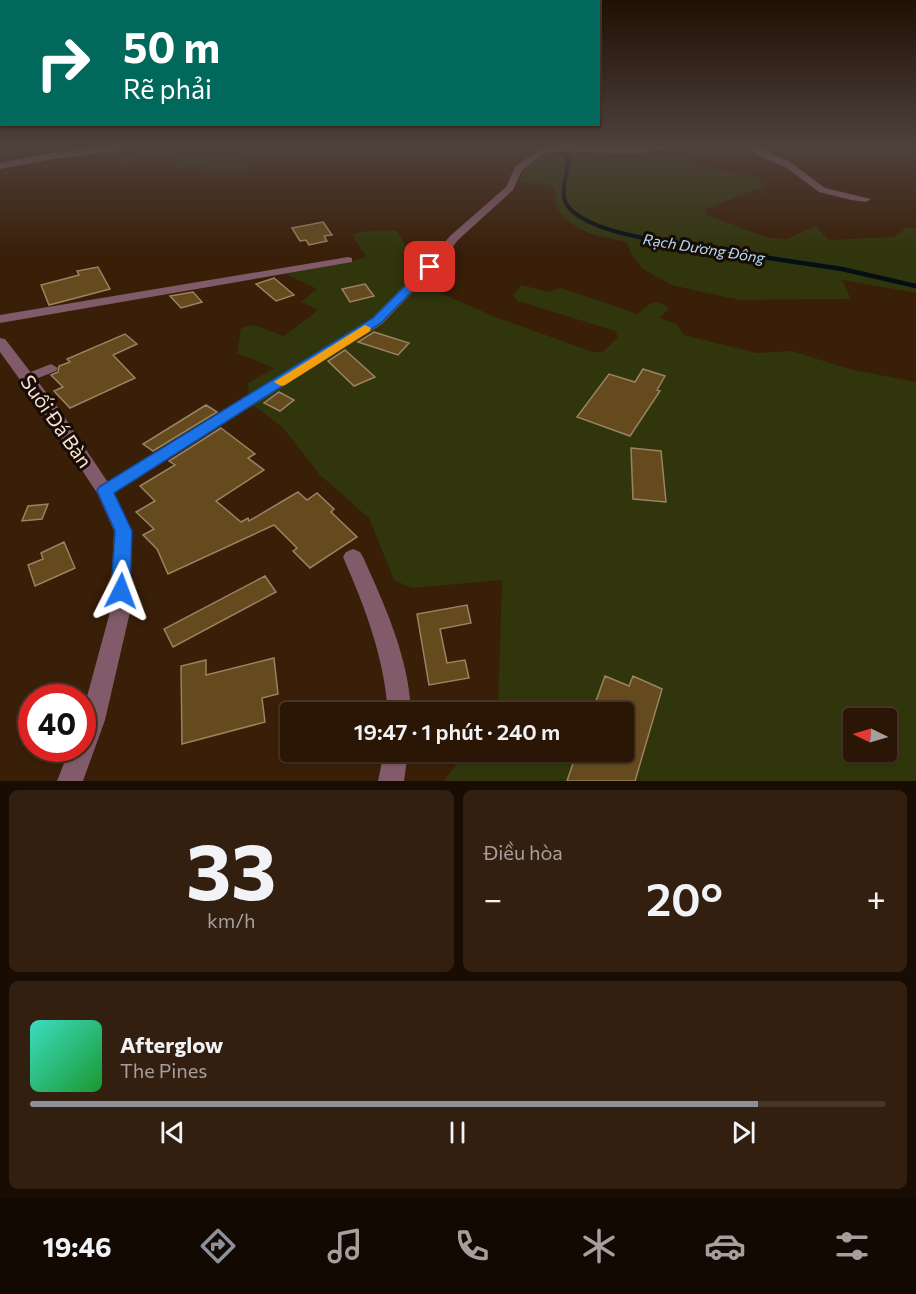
<!DOCTYPE html>
<html lang="vi">
<meta charset="utf-8">
<style>
:root{--surface:#2b1606;--page:#331f10;--text:#f1f3f6;--muted:#a69f9b;--line:#473528;--accent:#8c9099}
body{margin:0;font-family:Commissioner,sans-serif;background:var(--page);color:var(--text);height:100vh;display:flex;flex-direction:column;font-size:22px;white-space:nowrap}
*{box-sizing:border-box;margin:0}
p{font-size:20px;color:var(--muted)}
.icon{flex:none;width:33px;height:33px;fill:none;stroke:currentColor;stroke-width:2;stroke-linecap:round;stroke-linejoin:round}
.map{position:relative;height:781px;overflow:hidden}
.sheet{display:flex;flex-direction:column;gap:9px;padding:9px;background:#180c03;flex:1}
.sheet>*{flex:none}
.top-card{position:absolute;left:0px;top:0px;width:600px;height:126px;box-shadow:0 2px 4px #0004,0 0 0 2px var(--line);background:#00695c;color:#fff;overflow:hidden}
.needle{width:39px;rotate:275deg}
.tools{position:absolute;left:843px;top:708px;display:grid;gap:12px}
.tools a{display:grid;place-items:center;width:54px;height:54px;border-radius:6px;background:var(--surface);box-shadow:0 2px 4px #0004,0 0 0 2px var(--line);font-size:30px}
.speed{position:absolute;left:18px;top:684px;display:flex;gap:12px;font-size:30px;font-weight:700;text-align:center}
.speed>*{display:grid;place-content:center;width:78px;height:78px;border-radius:50%;background:var(--surface);box-shadow:0 2px 4px #0004,0 0 0 2px var(--line);line-height:1}
.speed .limit{border:9px solid #d22;background:#fff;color:#111}
.pin{position:absolute;display:grid;place-items:center;width:51px;height:51px;color:#fff;margin:-26px;border-radius:12px;box-shadow:0 3px 9px #0006}
.me{position:absolute;width:66px;margin:-33px;rotate:3deg;stroke-linejoin:round;filter:drop-shadow(0 0 4px #0008)}
.turn{display:flex;align-items:center;gap:21px;height:126px;padding:0 24px;font-size:27px}
.turn .icon{width:78px;height:78px;stroke-width:2.5}
.turn b{display:block;font-size:42px;line-height:51px}
.big{font-size:45px;font-weight:600;line-height:1.1}
.sheet .widget{flex:1;display:flex;flex-direction:column;justify-content:center;gap:9px;min-width:0;padding:0 21px;border-radius:9px;background:var(--page)}
.sheet .dial{align-items:center;gap:0}
.dial b{font-size:78px;line-height:1}
.song{display:flex;align-items:center;gap:18px}
.cover{width:72px;height:72px;border-radius:9px;background:linear-gradient(135deg,hsl(170 70% 55%),hsl(130 70% 35%))}
.played{height:6px;border-radius:3px;background:linear-gradient(90deg,var(--accent) 85%,var(--line) 85%)}
.keys{display:flex;justify-content:space-around;direction:ltr}
.heat{display:flex;justify-content:space-between;align-items:center;font-size:33px;direction:ltr}
.sheet .tiles{flex:1;display:grid;gap:9px;grid-template-columns:1fr 1fr}
.widget:last-child{grid-column:span 2}
.trip{position:absolute;left:280px;top:702px;width:354px;height:60px;border-radius:6px;background:var(--surface);box-shadow:0 2px 4px #0004,0 0 0 2px var(--line);font-weight:600;line-height:60px;text-align:center}
.tabs{display:flex;height:96px;justify-content:space-around;align-items:center;background:#110902;color:var(--muted)}
.tabs .icon{width:42px;height:42px}
.tabs .active{color:var(--accent)}
.tabs b{font-size:27px;color:var(--text)}
.map>svg:first-child{display:block}
</style>
<div class="map">
<svg width="916" height="781" viewBox="0 0 916 781">
<rect width="100%" height="100%" fill="#391e08"/>
<path fill="#30350c" fill-rule="evenodd" d="M140 146H259L240 164 249 167 248 171 243 173 205 172V167C195 165 186 168 175 168L171 157 141 159 125 166 119 163 129 151Z
M569 150 643 154 669 150 704 167 758 178 763 187 705 209 707 215 769 238 787 239 815 226 829 240 894 237 906 228H916V293L842 280 851 299 740 300 671 285 643 269 630 252 627 242C604 237 571 233 558 209 554 202 558 193 553 186L519 181C527 160 549 153 569 150Z
M391 230 397 231 407 249 429 258 408 279 498 318 593 352H603L618 337 615 331 518 301 513 295 521 285 549 292 561 288 638 314C649 303 656 297 669 308L660 318 676 324 684 335 757 353 792 351 849 369 916 382V781H444L466 752H624V712H496L498 710 502 580 412 588 394 580 369 518 320 475 284 429 249 402 248 383 274 368 237 353 241 328 254 325 284 336 318 310 301 302 317 289 285 274 361 259 366 256 352 235 360 232ZM854 718H886V752H854Z"/>
<g fill="none" stroke-linecap="round" stroke-linejoin="round">
<path stroke="#040e15" stroke-width="4" d="M552 146 563 152 569 160C567 173 561 189 565 201 578 234 680 244 712 249"/>
<path stroke="#040e15" stroke-width="4.5" d="M702 248 842 269 916 286"/>
</g>
<path fill="#654a1e" stroke="#9a8363" stroke-width="1.5" d="M323 222 332 235 324 236 327 241 309 245 306 240 300 241 292 228Z
M98 267 110 289 49 305 41 285 79 275 77 271Z
M274 278 294 295 276 301 256 284Z
M365 284 374 296 350 302 342 289Z
M193 292 202 302 181 308 170 296Z
M374 332 409 343 398 355 358 342Z
M125 334 137 344 113 355 135 378 70 408 54 391 63 387 51 375 58 372 59 366 70 362 67 359Z
M345 350 375 377 354 386 328 361Z
M643 369 665 376 657 390 660 391 630 436 577 417 609 374 635 382Z
M279 392 294 400 280 411 264 403Z
M206 405 217 412 153 451 143 444Z
M221 428 255 454 248 458 264 470 216 501 241 522 248 518 249 521 298 492 307 500 317 493 334 509 331 512 357 537 310 568 293 551 297 548 274 525 168 574 157 549 143 535 154 529 136 512 155 501 140 486 175 465 169 461Z
M631 448 661 451 666 502 633 499Z
M48 504 42 519 22 521 28 506Z
M64 542 75 568 35 586 28 565 43 559 41 553Z
M265 576 276 592 173 647 164 629Z
M467 605 471 623 440 629 447 663 465 660 469 678 429 685 417 614Z
M274 658 278 694 262 698 265 722 182 744 181 666 206 660V675Z
M605 676 629 686 633 676 662 689 635 781H567L577 752H624V712H592Z"/>
<g fill="none" stroke-linecap="round" stroke-linejoin="round">
<path fill="#815b69" fill-rule="evenodd" d="M112 146 122 148 118 151 53 159 0 169V163L53 153Z
M562 146 635 148 679 146 635 154 567 151 545 153 522 170 513 190 458 240 434 270 382 324 111 495 105 497 99 495 96 491 99 487 372 318 426 264 450 236 506 187 515 167 540 149Z
M746 146H756L790 162 825 188 871 199 866 202 851 200 819 192 787 168 755 154Z
M348 257 352 258V262L0 323V315Z
M51 364 58 368 56 371 28 382 21 378 23 375Z
M353 549 360 552 363 557C385 606 409 658 411 712H388C384 657 365 607 343 557L346 552Z
M384 752H408L404 781H378Z"/>
<path fill="#815b69" fill-rule="evenodd" d="M0 338 5 339 59 409 111 487 132 531 130 612 105 720 83 781H57L70 748H82V715L110 612 114 531 97 493 47 417 0 352Z"/>
</g>
<linearGradient id="sky" x2="0" y2="1"><stop stop-color="#1f1004"/><stop offset="0.57" stop-color="#4e413d"/><stop offset="1" stop-color="#4e413d" stop-opacity="0"/></linearGradient>
<rect width="916" height="255" fill="url(#sky)"/>
<path fill="#1a73e8" stroke="#114b97" stroke-width="1.5" d="M430 264 435 267 434 269 381 323 114 493 132 531 130 591 127 597 121 599 114 597 111 591 115 531 97 491 99 487 373 318 426 265Z"/>
<path fill="#f59e0b" d="M365 325 371 328 370 331 285 385 281 386 274 382Z"/>
<g text-anchor="middle" dominant-baseline="central" stroke-width="6" stroke-linejoin="round" paint-order="stroke">
<g font-size="15" font-style="italic" fill="#b1dcf8" stroke="#170b04">
<text transform="translate(704 248) rotate(9)">Rạch Dương Đông</text>
</g>
<g font-size="20" fill="#f3e1d4" stroke="#170b04">
<text transform="translate(57 421) rotate(55)">Suối Đá Bàn</text>
</g>
</g>
</svg>
<div class="tools">
<a><svg class="needle" viewBox="-14 -14 28 28"><path d="M0-13l5 13h-10z" fill="#e53935"/><path d="M0 13l5-13h-10z" fill="#a69f9b"/></svg></a>
</div>
<div class="speed"><div class="limit">40</div></div>
<div class="pin" style="left:430px;top:267px;background:#d93025"><svg class="icon" aria-label="arrive" viewBox="0 0 24 24"><path d="M6 21V4h12l-3 4 3 4H6"/></svg></div>
<svg class="me" style="left:121px;top:591px" viewBox="-20 -20 40 40"><path d="M0-17L14 15 0 8-14 15z" fill="#1a73e8" stroke="#fff" stroke-width="4"/></svg>
<div class="trip">19:47 · 1 phút · 240 m</div>
<div class="top-card">
<div class="turn"><svg class="icon" aria-label="right" viewBox="0 0 24 24"><path d="M7 20v-9h11M14 6l5 5-5 5"/></svg><div><b>50 m</b>Rẽ phải</div></div>
</div>
</div>
<section class="sheet">
<div class="tiles">
<div class="widget dial"><b>33</b><p>km/h</p></div>
<div class="widget"><p>Điều hòa</p>
<div class="heat"><a>−</a><b class="big">20°</b><a>+</a></div>
</div>
<div class="widget">
<div class="song"><i class="cover"></i><div><b>Afterglow</b><p>The Pines</p></div></div>
<div class="played"></div>
<div class="keys"><svg class="icon" aria-label="previous" viewBox="0 0 24 24"><path d="M18 5L8 12l10 7zM5 5v14"/></svg><svg class="icon" aria-label="pause" viewBox="0 0 24 24"><path d="M8 5v14M16 5v14"/></svg><svg class="icon" aria-label="next" viewBox="0 0 24 24"><path d="M6 5l10 7-10 7zM19 5v14"/></svg></div>
</div>
</div>
</section>
<nav class="tabs">
<b>19:46</b>
<svg class="icon active" aria-label="directions" viewBox="0 0 24 24"><path d="M12 3l9 9-9 9-9-9zM9 14v-3h6M13 9l2 2-2 2"/></svg>
<svg class="icon" aria-label="music" viewBox="0 0 24 24"><path d="M9 18V5l10-2v13"/><circle cx="6" cy="18" r="3"/><circle cx="16" cy="16" r="3"/></svg>
<svg class="icon" aria-label="phone" viewBox="0 0 24 24"><path d="M5 4h4l2 5-3 2q2 4 5 5l2-3 5 2v4C11 20 4 13 5 4z"/></svg>
<svg class="icon" aria-label="climate" viewBox="0 0 24 24"><path d="M12 3v18M4 7l16 10M4 17L20 7"/></svg>
<svg class="icon" aria-label="car" viewBox="0 0 24 24"><path d="M5 17H2v-5l4-1 3-4h7l3 4 3 1v5h-3M9 17h6M6 11h13"/><circle cx="7" cy="17" r="2"/><circle cx="17" cy="17" r="2"/></svg>
<svg class="icon" aria-label="filters" viewBox="0 0 24 24"><path d="M4 7h16M4 17h16"/><circle cx="9" cy="7" r="2"/><circle cx="15" cy="17" r="2"/></svg>
</nav>
